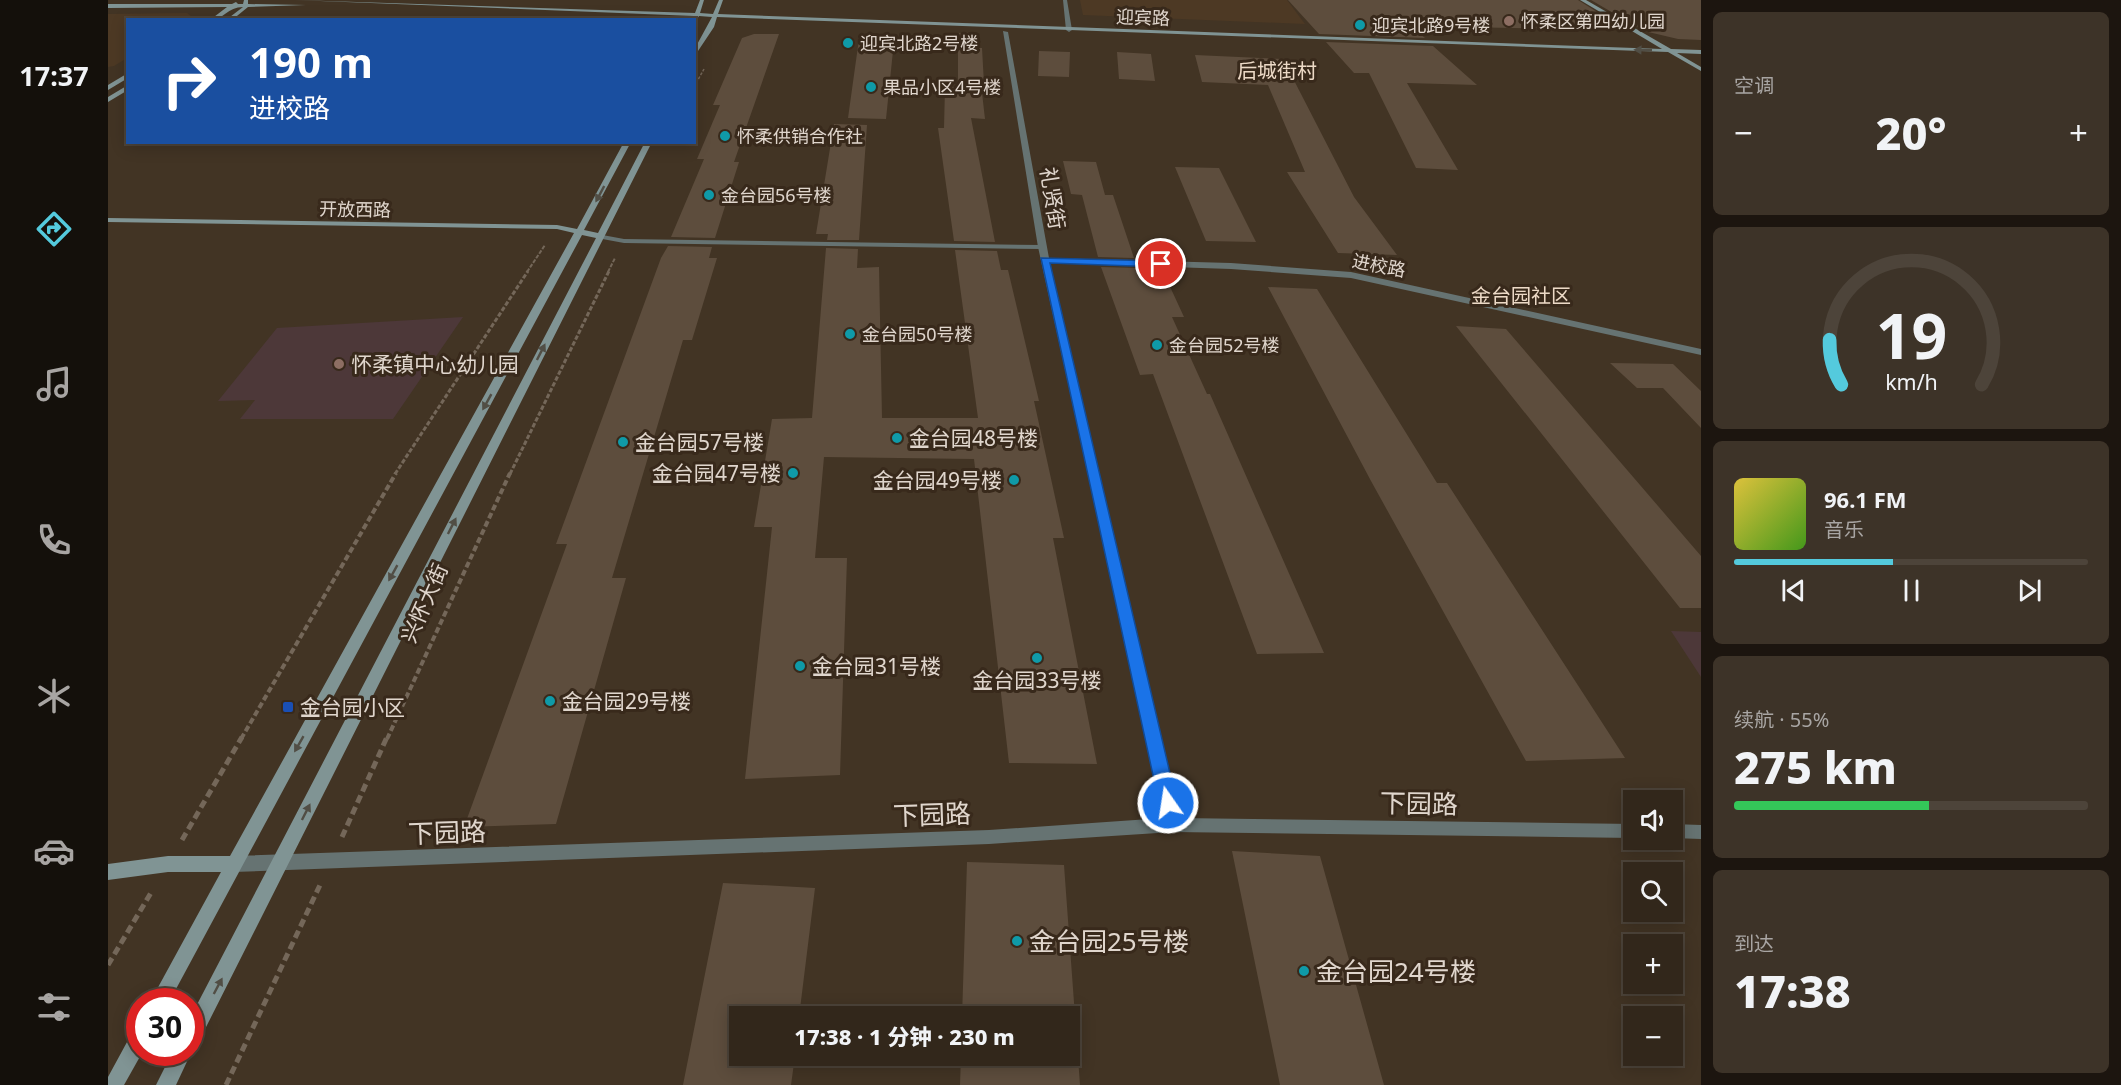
<!DOCTYPE html>
<html lang="zh">
<meta charset="utf-8">
<style>
:root{--surface:#32271b;--page:#3d3328;--text:#f1f3f6;--muted:#a8a5a3;--line:#4d443a;--accent:#54cadd}
body{margin:0;font-family:"Noto Sans","Noto Sans SC",sans-serif;background:var(--page);color:var(--text);height:100vh;display:flex;flex-direction:column;font-size:22px;white-space:nowrap}
*{box-sizing:border-box;margin:0}
p{font-size:20px;color:var(--muted)}
.icon{flex:none;width:33px;height:33px;fill:none;stroke:currentColor;stroke-width:2;stroke-linecap:round;stroke-linejoin:round}
.map{position:relative;flex:1;overflow:hidden}
.drawer{display:flex;flex-direction:column;gap:12px;padding:12px;background:#1c150f;width:420px}
.drawer>*{flex:none}
.top-card{position:absolute;left:18px;top:18px;width:570px;height:126px;border-radius:0px;box-shadow:0 3px 15px #0003,0 0 0 2px var(--line);background:#1a4fa0;color:#fff;overflow:hidden}
.buttons{position:absolute;left:1515px;top:790px;display:grid;gap:12px}
.buttons a{display:grid;place-items:center;width:60px;height:60px;border-radius:0px;background:var(--surface);box-shadow:0 3px 15px #0003,0 0 0 2px var(--line);font-size:30px}
.speed{position:absolute;left:18px;top:988px;display:flex;gap:12px;font-size:30px;font-weight:700;text-align:center}
.speed>*{display:grid;place-content:center;width:78px;height:78px;border-radius:50%;background:var(--surface);box-shadow:0 3px 15px #0003,0 0 0 2px var(--line);line-height:1}
.speed .limit{border:9px solid #d22;background:#fff;color:#111}
.pin{position:absolute;display:grid;place-items:center;width:51px;height:51px;color:#fff;margin:-26px;border:3px solid #fff;border-radius:50%;box-shadow:0 2px 6px #0007}
.me{position:absolute;width:66px;margin:-33px;rotate:347deg;stroke-linejoin:round;filter:drop-shadow(0 0 4px #0008)}
.turn{display:flex;align-items:center;gap:21px;height:126px;padding:0 24px;font-size:27px}
.turn .icon{width:78px;height:78px;stroke-width:2.5}
.turn b{display:block;font-size:42px;line-height:51px}
.big{font-size:45px;font-weight:800;line-height:1.1}
.drawer .widget{flex:1;display:flex;flex-direction:column;justify-content:center;gap:9px;min-width:0;padding:0 21px;border-radius:9px;background:var(--page)}
.drawer .dial{align-items:center;gap:0}
.dial svg{height:156px;overflow:visible;fill:none;stroke:var(--line);stroke-width:7;stroke-linecap:round;text-anchor:middle}
.dial text{fill:var(--text);stroke:none}
.song{display:flex;align-items:center;gap:18px}
.cover{width:72px;height:72px;border-radius:9px;background:linear-gradient(135deg,hsl(50 70% 55%),hsl(100 70% 35%))}
.played{height:6px;border-radius:3px;background:linear-gradient(90deg,var(--accent) 45%,var(--line) 45%)}
.keys{display:flex;justify-content:space-around;direction:ltr}
.heat{display:flex;justify-content:space-between;align-items:center;font-size:33px;direction:ltr}
.charge{height:9px;border-radius:4px;background:linear-gradient(90deg,#34c759 55%,var(--line) 0)}
.trip{position:absolute;left:621px;top:1006px;width:351px;height:60px;border-radius:0px;background:var(--surface);box-shadow:0 3px 15px #0003,0 0 0 2px var(--line);font-weight:800;line-height:60px;text-align:center}
main{display:flex;flex:1;min-height:0}
.tabs{display:flex;flex-direction:column;width:108px;justify-content:space-around;align-items:center;background:#14100b;color:var(--muted)}
.tabs .icon{width:42px;height:42px}
.tabs .selected{color:var(--accent)}
.tabs b{font-size:27px;color:var(--text)}
.map>svg:first-child{display:block}
</style>
<main>
<nav class="tabs">
<b>17:37</b>
<svg class="icon selected" aria-label="directions" viewBox="0 0 24 24"><path d="M12 3l9 9-9 9-9-9zM9 14v-3h6M13 9l2 2-2 2"/></svg>
<svg class="icon" aria-label="music" viewBox="0 0 24 24"><path d="M9 18V5l10-2v13"/><circle cx="6" cy="18" r="3"/><circle cx="16" cy="16" r="3"/></svg>
<svg class="icon" aria-label="phone" viewBox="0 0 24 24"><path d="M5 4h4l2 5-3 2q2 4 5 5l2-3 5 2v4C11 20 4 13 5 4z"/></svg>
<svg class="icon" aria-label="climate" viewBox="0 0 24 24"><path d="M12 3v18M4 7l16 10M4 17L20 7"/></svg>
<svg class="icon" aria-label="car" viewBox="0 0 24 24"><path d="M5 17H2v-5l4-1 3-4h7l3 4 3 1v5h-3M9 17h6M6 11h13"/><circle cx="7" cy="17" r="2"/><circle cx="17" cy="17" r="2"/></svg>
<svg class="icon" aria-label="filters" viewBox="0 0 24 24"><path d="M4 7h16M4 17h16"/><circle cx="9" cy="7" r="2"/><circle cx="15" cy="17" r="2"/></svg>
</nav>
<div class="map">
<svg width="1593" height="1085" viewBox="0 0 1593 1085">
<rect width="100%" height="100%" fill="#423424"/>
<path fill="#4d3924" d="M972 0H1179L1197 24 975 15Z
M79 13 83 16 78 19 20 20 19 58 6 66 0 67V14Z"/>
<path fill="#4d3839" d="M355 317 285 419H132L147 400 110 401 169 328Z
M1563 631 1593 632V677Z"/>
<path fill="#5d4d3d" d="M1180 0H1470L1518 30 1303 26 1317 38 1211 34Z
M1483 0H1593V40L1570 39 1536 31Z
M866 32 868 48H874L876 84H873L877 119 863 118 887 242 846 241 830 128H836L837 87H850V33Z
M646 34H671L626 162H631L607 238 563 237 596 159H589L612 105H605L634 38Z
M751 39 786 41 778 119 740 118Z
M1218 42 1325 46 1369 85 1299 83 1350 170 1308 168 1261 73H1246Z
M931 51 962 52 961 77 930 76Z
M1009 52 1043 54 1047 81 1011 79Z
M1087 55 1175 59 1246 197 1289 255 1230 253 1179 172H1197L1160 85 1094 82Z
M726 124 759 125 751 240H719L720 234H708Z
M955 161 988 162 997 195H1005L1026 258 990 257 974 195 963 194Z
M1067 167 1111 168 1148 242 1098 241Z
M560 246 604 247 601 258H609L584 340H575L504 578H518L448 824 356 827 459 544H448L553 258Z
M718 248 750 249 749 268 771 267 774 418H870L847 250 889 251 893 270H900L931 401H926L956 538H945L989 764 901 763 866 459 716 457 707 558H739L732 775 637 779 664 527H646L664 419 704 418Z
M993 267 1030 268 1033 278H1058L1076 317H1064L1099 394H1102L1216 653 1149 654 1045 374 1032 375Z
M1160 287 1209 289 1329 483H1339L1517 758 1418 761 1263 481Z
M1348 326 1398 329 1593 556V608H1572Z
M1502 363 1565 364 1593 391V428L1555 388H1529Z
M1124 851 1212 856 1276 1085H1172Z
M859 862 956 865 972 1085H852L853 1056H962V1017H854Z
M615 883 707 888 691 1017H632V1056H687L683 1085H575Z"/>
<g fill="none" stroke-linecap="round" stroke-linejoin="round">
<path stroke="#746759" stroke-width="1.5" stroke-dasharray="3 1.5" stroke-linecap="butt" d="M586 87 596 69"/>
<path stroke="#746759" stroke-width="2" stroke-dasharray="4 1.5" stroke-linecap="butt" d="M419 272 437 245
M500 272 507 258"/>
<path stroke="#746759" stroke-width="3" stroke-dasharray="4.5 2" stroke-linecap="butt" d="M287 474 420 271
M402 474 501 271"/>
<path stroke="#746759" stroke-width="4" stroke-dasharray="6 3" stroke-linecap="butt" d="M133 739 288 473
M279 739 402 473"/>
<path stroke="#746759" stroke-width="5" stroke-dasharray="8 4.5" stroke-linecap="butt" d="M234 837 279 737
M74 840 134 737
M0 965 44 891
M118 1085 212 885"/>
<path fill="#667372" fill-rule="evenodd" d="M489 234 516 239 934 245 938 247 934 249 516 243 489 238Z"/>
<path fill="#667372" fill-rule="evenodd" d="M955 0H959L964 30 961 32 958 30Z
M895 31 900 32 941 258 1123 263 1243 272 1593 349V355L1243 278 1123 269 942 263 1071 818 1526 824V838L1065 832 881 844 125 872 119 869 117 864 119 859 125 856 881 830 1056 818 930 247Z
M1564 824 1593 825V839L1564 838Z"/>
<path fill="#809494" fill-rule="evenodd" d="M136 0H140V4L198 5 140 7 124 20H118L135 7C120 7 115 20 102 20L119 7 0 8V4H124L128 2 130 4H135Z
M187 0 587 13 592 0H596L592 13 605 14 611 0H615L610 14 1554 49 1472 0H1478L1563 49 1593 50V54L1569 53 1593 67V71L1560 52 609 17 606 27 586 57V50L604 17 591 16 587 22 585 20 586 16Z
M20 73V78L0 90V85Z
M20 85V90L0 102V97Z
M516 142H523L476 230 490 233 537 142H544L89 1045 82 1047V1018L488 238 474 235 61 1002H42L113 872H60L0 880V864L60 856H122L466 233 449 229 0 222V218L449 225 469 229Z
M32 1029V1053H34L16 1085H0V1077L25 1031Z
M82 1051 83 1053 68 1085H48L64 1053H82Z"/>
</g>
<defs><path id="oneway-solid" d="M-6-.8H1V-3.2L6.5 0L1 3.2V.8H-6Z" transform="scale(1.5)"/></defs>
<g fill="#514e45">
<use href="#oneway-solid" transform="translate(1535 50) rotate(-178)"/>
<use href="#oneway-solid" transform="translate(492 194) rotate(118)"/>
<use href="#oneway-solid" transform="translate(433 352) rotate(-63)"/>
<use href="#oneway-solid" transform="translate(379 402) rotate(119)"/>
<use href="#oneway-solid" transform="translate(344 526) rotate(-63)"/>
<use href="#oneway-solid" transform="translate(285 573) rotate(119)"/>
<use href="#oneway-solid" transform="translate(191 744) rotate(120)"/>
<use href="#oneway-solid" transform="translate(198 812) rotate(-63)"/>
<use href="#oneway-solid" transform="translate(110 986) rotate(-62)"/>
</g>
<path fill="#1a73e8" stroke="#114b97" stroke-width="1.5" d="M933 258 1053 261 1058 264 1053 267 942 263 1069 803 1066 808 1060 811 1054 808 1051 803Z"/>
<g fill="#8d6e63" stroke="#38291b" stroke-width="2">
<circle cx="1401" cy="21" r="6"/>
<circle cx="231" cy="364" r="6"/>
</g>
<g fill="#0f9aa8" stroke="#38291b" stroke-width="2">
<circle cx="1252" cy="25" r="6"/>
<circle cx="740" cy="43" r="6"/>
<circle cx="763" cy="87" r="6"/>
<circle cx="617" cy="136" r="6"/>
<circle cx="601" cy="195" r="6"/>
<circle cx="742" cy="334" r="6"/>
<circle cx="1049" cy="345" r="6"/>
<circle cx="789" cy="438" r="6"/>
<circle cx="515" cy="442" r="6"/>
<circle cx="685" cy="473" r="6"/>
<circle cx="906" cy="480" r="6"/>
<circle cx="929" cy="658" r="6"/>
<circle cx="692" cy="666" r="6"/>
<circle cx="442" cy="701" r="6"/>
<circle cx="909" cy="941" r="6"/>
<circle cx="1196" cy="971" r="6"/>
</g>
<rect fill="#1a4fb4" stroke="#38291b" stroke-width="2" x="174" y="701" width="12" height="12" rx="3"/>
<g text-anchor="middle" dominant-baseline="central" stroke-width="6" stroke-linejoin="round" paint-order="stroke">
<g font-size="18" fill="#e0d6cd" stroke="#38291b">
<text transform="translate(1035 17) rotate(2)">迎宾路</text>
<text transform="translate(247 209) rotate(1)">开放西路</text>
<text transform="translate(1271 265) rotate(11)">进校路</text>
</g>
<g font-size="18" fill="#e0d6cd" stroke="#38291b" text-anchor="start">
<text x="1413" y="21">怀柔区第四幼儿园</text>
<text x="1264" y="25">迎宾北路9号楼</text>
<text x="752" y="43">迎宾北路2号楼</text>
<text x="775" y="87">果品小区4号楼</text>
<text x="629" y="136">怀柔供销合作社</text>
<text x="613" y="195">金台园56号楼</text>
<text x="754" y="334">金台园50号楼</text>
<text x="1061" y="345">金台园52号楼</text>
</g>
<g font-size="20" fill="#ecd9c6" stroke="#38291b">
<text x="1169" y="70">后城街村</text>
<text x="1413" y="295">金台园社区</text>
</g>
<g font-size="21" fill="#e0d6cd" stroke="#38291b">
<text transform="translate(945 198) rotate(81)">礼贤街</text>
<text transform="translate(316 603) rotate(-66)">兴怀大街</text>
</g>
<g font-size="21" fill="#e0d6cd" stroke="#38291b" text-anchor="start">
<text x="243" y="364">怀柔镇中心幼儿园</text>
<text x="801" y="438">金台园48号楼</text>
<text x="527" y="442">金台园57号楼</text>
<text x="673" y="473" text-anchor="end">金台园47号楼</text>
<text x="894" y="480" text-anchor="end">金台园49号楼</text>
<text x="704" y="666">金台园31号楼</text>
<text x="929" y="680" text-anchor="middle">金台园33号楼</text>
<text x="454" y="701">金台园29号楼</text>
<text x="192" y="707">金台园小区</text>
</g>
<g font-size="26" fill="#e0d6cd" stroke="#38291b">
<text transform="translate(1311 803) rotate(1)">下园路</text>
<text transform="translate(824 814) rotate(-2)">下园路</text>
<text transform="translate(339 832) rotate(-2)">下园路</text>
</g>
<g font-size="26" fill="#e0d6cd" stroke="#38291b" text-anchor="start">
<text x="921" y="941">金台园25号楼</text>
<text x="1208" y="971">金台园24号楼</text>
</g>
</g>
</svg>
<div class="buttons">
<a><svg class="icon" aria-label="sound" viewBox="0 0 24 24"><path d="M4 9h4l5-4v14l-5-4H4zM17 9q2 3 0 6"/></svg></a>
<a><svg class="icon" aria-label="search" viewBox="0 0 24 24"><circle cx="10" cy="10" r="6"/><path d="M15 15l6 6"/></svg></a>
<a>+</a>
<a>−</a>
</div>
<div class="speed"><div class="limit">30</div></div>
<div class="pin" style="left:1053px;top:264px;background:#d93025"><svg class="icon" aria-label="arrive" viewBox="0 0 24 24"><path d="M6 21V4h12l-3 4 3 4H6"/></svg></div>
<svg class="me" style="left:1060px;top:803px" viewBox="-20 -20 40 40"><circle r="17" fill="#1a73e8" stroke="#fff" stroke-width="3"/><path d="M0-11L8 9 0 5-8 9z" fill="#fff"/></svg>
<div class="trip">17:38 · 1 分钟 · 230 m</div>
<div class="top-card">
<div class="turn"><svg class="icon" aria-label="right" viewBox="0 0 24 24"><path d="M7 20v-9h11M14 6l5 5-5 5"/></svg><div><b>190 m</b>进校路</div></div>
</div>
</div>
<section class="drawer">
<div class="widget"><p>空调</p>
<div class="heat"><a>−</a><b class="big">20°</b><a>+</a></div>
</div>
<div class="widget dial"><svg viewBox="0 0 100 80">
<path d="M14 69A42 42 0 1 1 86 69"/>
<path d="M14 69A42 42 0 0 1 8 46" stroke="#54cadd"/>
<text x="50" y="56" font-size="32" font-weight="700">19</text>
<text x="50" y="72" font-size="11">km/h</text>
</svg></div>
<div class="widget">
<div class="song"><i class="cover"></i><div><b>96.1 FM</b><p>音乐</p></div></div>
<div class="played"></div>
<div class="keys"><svg class="icon" aria-label="previous" viewBox="0 0 24 24"><path d="M18 5L8 12l10 7zM5 5v14"/></svg><svg class="icon" aria-label="pause" viewBox="0 0 24 24"><path d="M8 5v14M16 5v14"/></svg><svg class="icon" aria-label="next" viewBox="0 0 24 24"><path d="M6 5l10 7-10 7zM19 5v14"/></svg></div>
</div>
<div class="widget"><p>续航 · 55%</p><b class="big">275 km</b><div class="charge"></div></div>
<div class="widget"><p>到达</p><b class="big">17:38</b></div>
</section>
</main>
